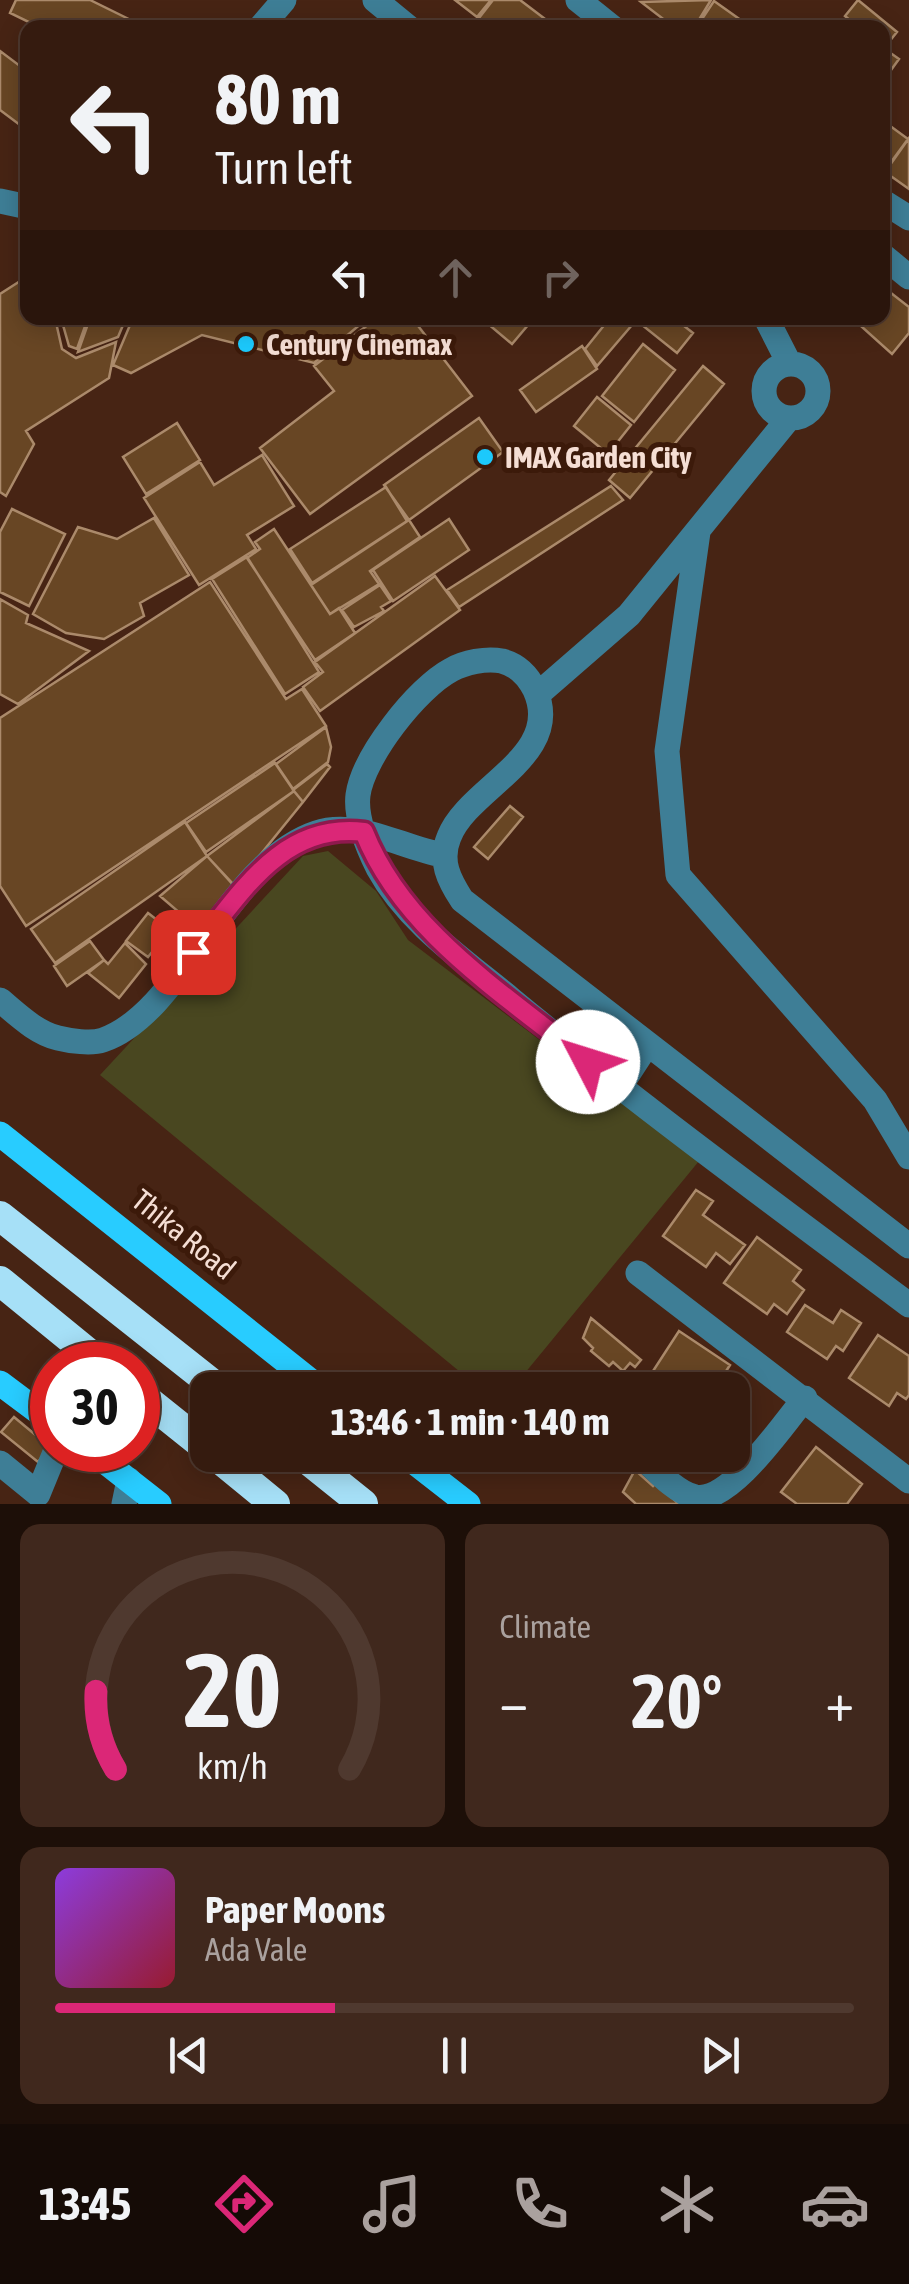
<!DOCTYPE html>
<meta charset="utf-8">
<style>
:root{--surface:#351b0f;--page:#40281d;--text:#f1f3f6;--muted:#aaa19e;--line:#4f392f;--accent:#db2777}
body{margin:0;font-family:"Asap Condensed",sans-serif;background:var(--page);color:var(--text);height:100vh;display:flex;flex-direction:column;font-size:38px;white-space:nowrap}
*{box-sizing:border-box;margin:0}
p{font-size:32px;color:var(--muted)}
.icon{flex:none;width:55px;height:55px;fill:none;stroke:currentColor;stroke-width:2;stroke-linecap:round;stroke-linejoin:round}
.map{position:relative;height:1504px;overflow:hidden}
.panel{display:flex;flex-direction:column;gap:20px;padding:20px;background:#1d0f08;flex:1}
.panel>*{flex:none}
.guide{position:absolute;left:20px;top:20px;width:870px;height:305px;border-radius:20px;box-shadow:0 5px 25px #0003,0 0 0 2px var(--line);background:#351b0f;color:var(--text);overflow:hidden}
.speed{position:absolute;left:30px;top:1342px;display:flex;gap:20px;font-size:50px;font-weight:700;text-align:center}
.speed>*{display:grid;place-content:center;width:130px;height:130px;border-radius:50%;background:var(--surface);box-shadow:0 5px 25px #0003,0 0 0 2px var(--line);line-height:1}
.speed .limit{border:15px solid #d22;background:#fff;color:#111}
.pin{position:absolute;display:grid;place-items:center;width:85px;height:85px;color:#fff;margin:-42px;border-radius:20px;box-shadow:0 5px 15px #0006}
.me{position:absolute;width:110px;margin:-55px;rotate:310deg;stroke-linejoin:round;filter:drop-shadow(0 0 8px #0008)}
.turn{display:flex;align-items:center;gap:35px;height:210px;padding:0 30px;font-size:45px}
.turn .icon{width:130px;height:130px;stroke-width:2.5}
.turn b{display:block;font-size:70px;line-height:85px}
.lanes{display:flex;align-items:center;height:95px;padding:0 30px;background:#0003;justify-content:center;gap:50px;direction:ltr}
.lanes .off{opacity:.35}
.big{font-size:75px;font-weight:700;line-height:1.1}
.panel .widget{flex:1;display:flex;flex-direction:column;justify-content:center;gap:15px;min-width:0;padding:0 35px;border-radius:20px;background:var(--page)}
.panel .dial{align-items:center;gap:0}
.dial svg{height:260px;overflow:visible;fill:none;stroke:var(--line);stroke-width:7;stroke-linecap:round;text-anchor:middle}
.dial text{fill:var(--text);stroke:none}
.song{display:flex;align-items:center;gap:30px}
.cover{width:120px;height:120px;border-radius:15px;background:linear-gradient(135deg,hsl(270 70% 55%),hsl(350 70% 35%))}
.played{height:10px;border-radius:5px;background:linear-gradient(90deg,var(--accent) 35%,var(--line) 35%)}
.keys{display:flex;justify-content:space-around;direction:ltr}
.heat{display:flex;justify-content:space-between;align-items:center;font-size:55px;direction:ltr}
.panel .tiles{flex:1;display:grid;gap:20px;grid-template-columns:1fr 1fr}
.widget:last-child{grid-column:span 2}
.trip{position:absolute;left:190px;top:1372px;width:560px;height:100px;border-radius:20px;background:var(--surface);box-shadow:0 5px 25px #0003,0 0 0 2px var(--line);font-weight:700;line-height:100px;text-align:center}
.dock{display:flex;height:160px;justify-content:space-around;align-items:center;background:#150b06;color:var(--muted)}
.dock .icon{width:70px;height:70px}
.dock .on{color:var(--accent)}
.dock b{font-size:45px;color:var(--text)}
.map>svg:first-child{display:block}
</style>
<div class="map">
<svg width="909" height="1504" viewBox="0 0 909 1504">
<rect width="100%" height="100%" fill="#472414"/>
<path fill="#494720" d="M328 851 376 891 408 940 699 1161 511 1390H482L100 1075 303 856Z"/>
<path fill="#684624" stroke="#ab8a6b" stroke-width="2.5" d="M16 0H90L147 28H41L10 13Z
M455 0H491L477 17Z
M493 0H520L549 22 544 28H492L479 18Z
M711 0 694 28H675L641 2Z
M858 0 897 32 884 48 882 28H859L845 16Z
M714 1 752 28H696Z
M882 47 899 59 886 77 882 74Z
M0 51 28 72V131L0 110Z
M882 120 908 139 883 173 882 172Z
M909 138V189L885 172Z
M28 276V318H55L62 349 76 358 116 342 109 378 26 431 34 444 6 496 0 492V294Z
M882 286 909 307V333L892 354 852 318H882Z
M61 318H88L77 349 69 346Z
M90 318H126L118 337 78 352Z
M133 318H368L314 363 202 335 131 373 113 365Z
M377 318H412L472 396 310 514 260 448 334 391 314 366Z
M481 318H534L512 344Z
M610 318H638L597 366 585 349Z
M640 318H674L693 333 677 353 637 321Z
M643 344 675 370 634 422 602 396Z
M582 346 597 369 536 412 520 390Z
M703 366 724 384 630 498 609 480Z
M597 397 631 425 608 454 574 426Z
M479 418 503 452 409 520 384 485Z
M177 423 200 460 146 494 123 457Z
M262 455 294 506 247 535 256 549 199 585 144 498 200 462 214 485Z
M611 486 623 500 459 607 447 590Z
M386 487 407 521 312 583 290 549Z
M12 509 65 534 29 606 0 592V532Z
M154 518 189 575 140 603 144 616 104 639 66 633 33 614 78 527 117 539Z
M449 519 469 550 393 601 373 570Z
M409 520 420 537 370 571 379 584 330 614 311 585Z
M274 529 330 614 339 608 355 633 315 660 247 558 260 549 255 542Z
M247 557 319 672 285 694 212 579Z
M435 576 460 610 320 711 303 687 323 672 315 662Z
M210 582 286 699 302 689 326 726 26 926 0 886V718Z
M380 585 391 601 381 607 384 611 354 627 342 610Z
M0 599 28 615 26 623 89 651 18 704 0 694Z
M326 727 331 747 328 762 293 789 276 764Z
M275 763 294 791 206 852 186 823Z
M327 764 330 767 303 802 293 790Z
M294 791 303 802 235 886 207 856Z
M510 806 523 817 488 859 474 847Z
M185 822 207 856 55 963 31 929Z
M207 856 235 887 202 932 160 896Z
M148 913 170 930 148 957 126 941Z
M90 941 104 960 67 986 54 966Z
M125 943 146 964 119 998 88 973 104 960 108 964Z
M696 1190 713 1201 703 1215 745 1245 730 1264 716 1253 706 1267 663 1236Z
M757 1237 801 1270 793 1281 804 1290 787 1314 774 1304 767 1314 724 1283Z
M805 1305 833 1323 841 1310 861 1323 843 1351 836 1346 827 1359 787 1332Z
M591 1318 641 1360 635 1367 630 1363 623 1371 613 1362 609 1366 591 1351 593 1348 583 1338Z
M679 1331 730 1365 714 1390 642 1388Z
M878 1335 909 1356V1395L906 1399 897 1393 889 1406 849 1378Z
M604 1373 622 1387 628 1379 643 1390H606L597 1383Z
M732 1404 746 1414 737 1427 744 1432 732 1448Z
M14 1417 50 1447 38 1462 1 1432Z
M816 1447 862 1484 847 1504H797L781 1492Z
M635 1470 653 1486 656 1483 679 1504H636L623 1492Z"/>
<g fill="none" stroke-linecap="round" stroke-linejoin="round">
<path stroke="#3e7e96" stroke-width="25" d="M375 0 409 28
M578 0 613 28
M260 28 284 0
M0 201 28 207
M882 201 909 218
M882 255 909 277
M766 318 789 363
M764 391a27 27 0 1 1 54 0a27 27 0 1 1-54 0Z
M698 532 667 751 678 875 875 1100 909 1157
M537 695 629 615 789 418
M0 1000C17 1014 36 1033 58 1038 70 1041 91 1044 103 1040 182 1013 227 863 316 833 358 819 402 848 443 855
M621 1085 647 1045
M909 1246 462 900C449 880 439 861 449 837 468 787 565 756 535 690 528 676 518 665 502 661 486 658 465 662 451 670 417 688 363 757 358 795 355 818 368 848 378 868 408 923 465 961 512 1000 640 1106 776 1205 909 1305
M638 1273 909 1481
M640 1455C655 1469 675 1492 695 1497 730 1504 784 1423 805 1398
M0 1463 38 1494 56 1450
M124 1504 129 1480"/>
<path stroke="#28ccff" stroke-width="25" d="M0 1134 322 1390
M0 1383 52 1422
M90 1450 159 1504
M405 1455 468 1504"/>
<path stroke="#a6e0f7" stroke-width="30" d="M0 1216 220 1390
M0 1281 103 1365
M138 1393 208 1449
M215 1455 275 1504
M302 1455 363 1504"/>
</g>
<g fill="none" stroke-linecap="round" stroke-linejoin="round">
<g stroke="#8e194d" stroke-width="25">
<path id="route" d="M193 952C240 895 281 822 364 832 404 933 507 995 588 1062"/>
</g>
<use href="#route" stroke="#db2777" stroke-width="18"/>
</g>
<g fill="#1cc9fc" stroke="#3c1a0a" stroke-width="4">
<circle cx="246" cy="344" r="10"/>
<circle cx="485" cy="457" r="10"/>
</g>
<g text-anchor="middle" dominant-baseline="central" stroke-width="10" stroke-linejoin="round" paint-order="stroke">
<g font-size="30" font-weight="bold" fill="#f5ded4" stroke="#3c1a0a" text-anchor="start">
<text x="266" y="344">Century Cinemax</text>
<text x="505" y="457">IMAX Garden City</text>
</g>
<g font-size="30" fill="#f5ded4" stroke="#3c1a0a">
<text transform="translate(184 1234) rotate(39)">Thika Road</text>
</g>
</g>
</svg>
<div class="speed"><div class="limit">30</div></div>
<div class="pin" style="left:193px;top:952px;background:#d93025"><svg class="icon" aria-label="arrive" viewBox="0 0 24 24"><path d="M6 21V4h12l-3 4 3 4H6"/></svg></div>
<svg class="me" style="left:588px;top:1062px" viewBox="-20 -20 40 40"><circle r="19" fill="#fff"/><path d="M0-13L10 11 0 6-10 11z" fill="#db2777"/></svg>
<div class="trip">13:46 · 1 min · 140 m</div>
<div class="guide">
<div class="turn"><svg class="icon" aria-label="left" viewBox="0 0 24 24"><path d="M17 20v-9H6M10 6l-5 5 5 5"/></svg><div><b>80 m</b>Turn left</div></div>
<div class="lanes"><svg class="icon" aria-label="left" viewBox="0 0 24 24"><path d="M17 20v-9H6M10 6l-5 5 5 5"/></svg><svg class="icon off" aria-label="ahead" viewBox="0 0 24 24"><path d="M12 20V5M6 11l6-6 6 6"/></svg><svg class="icon off" aria-label="right" viewBox="0 0 24 24"><path d="M7 20v-9h11M14 6l5 5-5 5"/></svg></div>
</div>
</div>
<section class="panel">
<div class="tiles">
<div class="widget dial"><svg viewBox="0 0 100 80">
<path d="M14 69A42 42 0 1 1 86 69"/>
<path d="M14 69A42 42 0 0 1 8 45" stroke="#db2777"/>
<text x="50" y="56" font-size="32" font-weight="700">20</text>
<text x="50" y="72" font-size="11">km/h</text>
</svg></div>
<div class="widget"><p>Climate</p>
<div class="heat"><a>−</a><b class="big">20°</b><a>+</a></div>
</div>
<div class="widget">
<div class="song"><i class="cover"></i><div><b>Paper Moons</b><p>Ada Vale</p></div></div>
<div class="played"></div>
<div class="keys"><svg class="icon" aria-label="previous" viewBox="0 0 24 24"><path d="M18 5L8 12l10 7zM5 5v14"/></svg><svg class="icon" aria-label="pause" viewBox="0 0 24 24"><path d="M8 5v14M16 5v14"/></svg><svg class="icon" aria-label="next" viewBox="0 0 24 24"><path d="M6 5l10 7-10 7zM19 5v14"/></svg></div>
</div>
</div>
</section>
<nav class="dock">
<b>13:45</b>
<svg class="icon on" aria-label="directions" viewBox="0 0 24 24"><path d="M12 3l9 9-9 9-9-9zM9 14v-3h6M13 9l2 2-2 2"/></svg>
<svg class="icon" aria-label="music" viewBox="0 0 24 24"><path d="M9 18V5l10-2v13"/><circle cx="6" cy="18" r="3"/><circle cx="16" cy="16" r="3"/></svg>
<svg class="icon" aria-label="phone" viewBox="0 0 24 24"><path d="M5 4h4l2 5-3 2q2 4 5 5l2-3 5 2v4C11 20 4 13 5 4z"/></svg>
<svg class="icon" aria-label="climate" viewBox="0 0 24 24"><path d="M12 3v18M4 7l16 10M4 17L20 7"/></svg>
<svg class="icon" aria-label="car" viewBox="0 0 24 24"><path d="M5 17H2v-5l4-1 3-4h7l3 4 3 1v5h-3M9 17h6M6 11h13"/><circle cx="7" cy="17" r="2"/><circle cx="17" cy="17" r="2"/></svg>
</nav>
